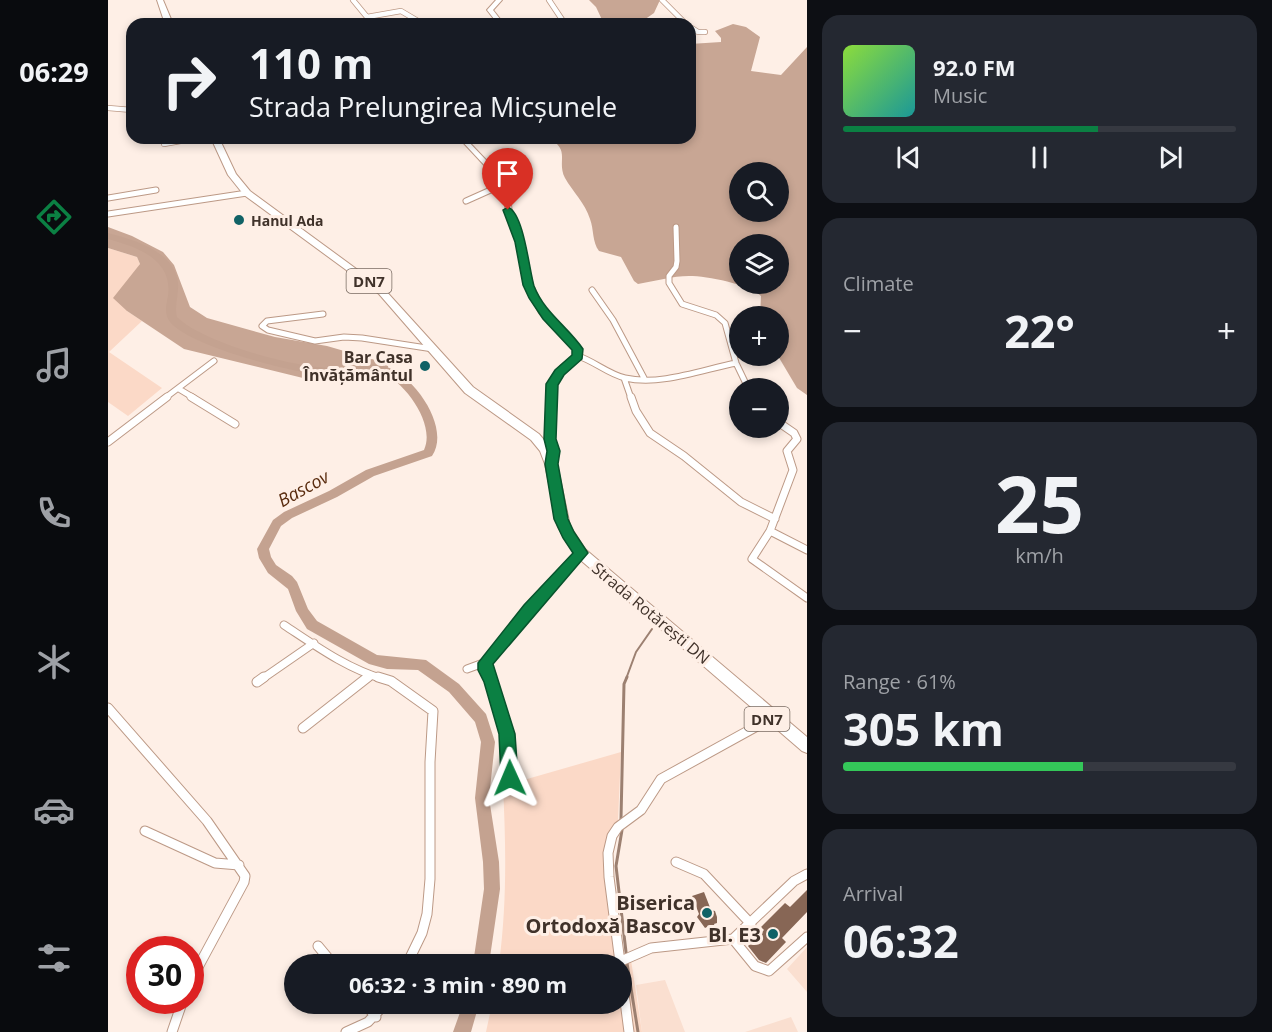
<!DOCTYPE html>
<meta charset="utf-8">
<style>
:root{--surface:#171b24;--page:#242831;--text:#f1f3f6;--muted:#9ea1a6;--line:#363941;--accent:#0b8043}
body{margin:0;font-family:"Open Sans",sans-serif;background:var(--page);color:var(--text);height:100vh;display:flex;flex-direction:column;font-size:22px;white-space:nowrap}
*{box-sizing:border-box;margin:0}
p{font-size:20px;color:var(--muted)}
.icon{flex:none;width:33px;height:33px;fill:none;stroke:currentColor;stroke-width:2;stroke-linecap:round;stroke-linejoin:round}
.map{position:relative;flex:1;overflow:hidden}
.panel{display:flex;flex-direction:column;gap:15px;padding:15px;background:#0d0f14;width:465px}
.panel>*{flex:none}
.hud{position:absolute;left:18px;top:18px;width:570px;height:126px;border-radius:18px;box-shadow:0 3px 9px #0003;background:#171b24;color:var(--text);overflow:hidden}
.tools{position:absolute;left:621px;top:162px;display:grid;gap:12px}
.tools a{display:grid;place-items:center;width:60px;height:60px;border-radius:50%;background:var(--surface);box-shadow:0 3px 9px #0003;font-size:30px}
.speed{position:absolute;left:18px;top:936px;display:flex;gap:12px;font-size:30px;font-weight:700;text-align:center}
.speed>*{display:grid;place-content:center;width:78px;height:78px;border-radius:50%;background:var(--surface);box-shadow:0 3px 9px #0003;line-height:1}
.speed .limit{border:9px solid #d22;background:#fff;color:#111}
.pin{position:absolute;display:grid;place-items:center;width:51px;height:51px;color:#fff;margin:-62px -26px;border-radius:50% 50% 50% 0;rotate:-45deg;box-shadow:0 0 6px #0007}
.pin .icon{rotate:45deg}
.me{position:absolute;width:66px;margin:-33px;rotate:359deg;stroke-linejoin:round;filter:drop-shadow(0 0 4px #0008)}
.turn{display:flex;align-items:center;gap:21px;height:126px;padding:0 24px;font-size:27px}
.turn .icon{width:78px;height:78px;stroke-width:2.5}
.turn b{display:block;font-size:42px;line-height:51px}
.big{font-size:45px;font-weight:700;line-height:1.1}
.panel .card{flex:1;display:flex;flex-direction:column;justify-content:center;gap:9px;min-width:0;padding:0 21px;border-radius:18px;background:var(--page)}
.panel .dial{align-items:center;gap:0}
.dial b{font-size:78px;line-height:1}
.song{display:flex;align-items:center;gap:18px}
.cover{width:72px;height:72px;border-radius:9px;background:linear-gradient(135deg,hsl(90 70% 55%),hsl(180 70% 35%))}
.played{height:6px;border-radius:3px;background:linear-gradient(90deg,var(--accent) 65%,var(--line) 65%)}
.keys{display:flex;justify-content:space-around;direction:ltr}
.heat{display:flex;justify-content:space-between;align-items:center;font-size:33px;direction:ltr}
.charge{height:9px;border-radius:4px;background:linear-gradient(90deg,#34c759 61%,var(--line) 0)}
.trip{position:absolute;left:176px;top:954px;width:348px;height:60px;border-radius:30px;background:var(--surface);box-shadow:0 3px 9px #0003;font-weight:700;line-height:60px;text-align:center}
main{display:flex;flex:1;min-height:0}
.tabs{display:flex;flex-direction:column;width:108px;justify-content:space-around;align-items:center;background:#090b0e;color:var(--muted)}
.tabs .icon{width:42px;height:42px}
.tabs .selected{color:var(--accent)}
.tabs b{font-size:27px;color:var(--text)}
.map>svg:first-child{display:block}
</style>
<main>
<nav class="tabs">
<b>06:29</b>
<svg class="icon selected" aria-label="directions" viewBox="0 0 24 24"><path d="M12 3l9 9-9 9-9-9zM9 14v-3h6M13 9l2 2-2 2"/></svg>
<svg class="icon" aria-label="music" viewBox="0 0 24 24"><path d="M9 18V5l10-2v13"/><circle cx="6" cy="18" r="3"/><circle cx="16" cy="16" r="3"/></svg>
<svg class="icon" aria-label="phone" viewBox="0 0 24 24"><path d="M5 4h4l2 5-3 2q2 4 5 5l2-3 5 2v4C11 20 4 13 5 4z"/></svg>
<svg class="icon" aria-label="climate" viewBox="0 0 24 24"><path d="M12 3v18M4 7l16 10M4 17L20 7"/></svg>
<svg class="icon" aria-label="car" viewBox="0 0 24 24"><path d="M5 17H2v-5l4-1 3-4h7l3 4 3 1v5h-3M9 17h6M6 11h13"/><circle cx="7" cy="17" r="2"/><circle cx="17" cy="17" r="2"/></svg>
<svg class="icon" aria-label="filters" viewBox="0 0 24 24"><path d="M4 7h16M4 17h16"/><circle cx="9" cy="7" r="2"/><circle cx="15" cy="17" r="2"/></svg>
</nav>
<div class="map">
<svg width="699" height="1032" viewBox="0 0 699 1032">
<rect width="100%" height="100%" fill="#feefe6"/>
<path fill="#fadfd0" d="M699 947V992L679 969Z
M557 980 577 1032H534L528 985Z
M683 1017 690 1032H637Z"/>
<path fill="#fbd9c7" d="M0 248 29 257 32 264 28 271 19 311 34 321 1 352 54 388 20 416 0 402Z
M513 752 510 820 503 831 510 955 523 960 534 1032H378L384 1004H513V964H391C399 904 398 847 395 786Z"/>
<path fill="#c8a694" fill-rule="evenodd" d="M481 0H552L546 13 536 20 537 24H496L488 7Z
M625 24 638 27 652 37 643 71 673 75 699 47V395L689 388 670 356V316H652L653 296C640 284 600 276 581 276 565 276 547 281 530 284L526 281 513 257 491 251C484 242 486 229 482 219 477 203 465 192 457 178 448 161 464 149 439 138H582V44L613 42V38L607 31ZM632 172H670V212H632ZM632 244H670V284H632Z
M0 227 24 236 55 252 66 265 82 307 99 318 167 337 219 346 281 364 277 375 231 380 199 379 76 349 19 311 5 298 32 264 29 257 0 248Z"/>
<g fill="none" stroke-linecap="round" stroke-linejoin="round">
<path stroke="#9c8071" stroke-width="2" d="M518 679 528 652 544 629"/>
<path stroke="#9c8071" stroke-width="3" d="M513 819 516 684 519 677
M514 830 508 866 518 952
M519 963 530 1032"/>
<path fill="#c4a290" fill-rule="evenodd" d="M0 233C26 240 67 251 70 283 71 295 66 306 69 317 95 343 188 368 225 368 242 368 262 361 279 367 307 377 343 428 324 456L266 476 229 497 184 518 173 526 161 549 163 557 168 565 184 576 189 582 200 609 209 621 269 655 318 660 351 684 378 714 387 742 381 798 391 862 392 889 381 964H365L376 889 375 862 367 798 373 742 367 722 341 692 310 670 279 669 261 664 199 629 188 611 180 589 160 573 151 558 149 549 165 520 176 512 221 491 258 470 316 450C328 424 297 382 273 372 255 370 237 376 218 375 185 373 83 347 62 322 56 314 58 305 60 296 65 259 29 247 0 239Z
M355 1004H371L363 1032H345Z"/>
</g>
<path fill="#876655" d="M699 890V912L674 938 678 942 658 963 651 960 640 946 656 930 653 927 677 903 682 907Z
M596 892 603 910 607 911 609 917V923L606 924 608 930 602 931 599 927 597 928 589 917 591 914 584 896Z"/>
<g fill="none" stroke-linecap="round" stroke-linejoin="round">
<g stroke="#bc9986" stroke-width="6">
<path id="minor-far3" d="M245 0 259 17 293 11 315 24
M441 0 457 24
M554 0 578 24
M582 27 590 32H597
M0 108 24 110
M56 144 89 138"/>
</g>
<g stroke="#bc9986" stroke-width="7">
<path id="minor-far2" d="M0 198 48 190
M358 201 396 184
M0 214 139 193
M568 227 569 261 568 267 561 276V283L574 304 608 315 617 323 628 363 640 388
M484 290 505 320 536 378
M215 314 159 321 154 326 160 330 207 341 236 337 254 338 325 349
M470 356C486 361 500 374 517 378 552 386 593 370 628 363
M516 378 523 398
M71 389 86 398
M57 398 106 361"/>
</g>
<g stroke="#bc9986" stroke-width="9">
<path id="minor-far1" d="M83 397 127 424
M523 397 528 411 542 433 576 456 633 502 667 519
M670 422 686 433 689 439 679 451 685 470 662 531 644 559 699 598
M0 442 59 397
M662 531 699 550
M176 625C208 646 238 668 275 679
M378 662 382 679
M359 669 378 662 384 657 421 610 473 553
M154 679 206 643
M258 679 263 675"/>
</g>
<g stroke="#bc9986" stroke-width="11">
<path id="minor" d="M270 677 283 681 325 711 322 762V879L319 914 314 933 299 964
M381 677 399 737 402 778
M149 682 156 677
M0 708 99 821 137 876 136 882 82 982
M195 728 260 677
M37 831 107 863 131 865
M568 862 596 874 643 924
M625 939 647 966 661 971 699 937
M210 946 225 964
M513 961 543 948 625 939 686 881 699 874
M257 1004 268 1017
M64 1032 75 1000
M238 1032 260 1022 277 1004
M521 1032 501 877 500 853 504 836 510 827 533 810 553 779 660 720"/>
</g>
<g stroke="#bc9986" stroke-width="2">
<path id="tertiary" d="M388 0H394L385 10 396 24H390L379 10Z
M351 138H357L398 181 402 193 404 215 415 242 425 285 437 310 474 349 473 358 458 370 448 384 446 439 450 451 447 464 443 467 439 464 442 451 438 439 440 384 452 366 466 355V350L431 313 417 285 409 242 398 215 396 193 392 182Z"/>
</g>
<g stroke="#bc9986" stroke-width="2">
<path id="trunk" d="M49 0H55L65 24H57Z
M103 138H111L128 174 142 191 277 290 365 387 431 434 441 446 449 464 462 526 477 549 699 737V753L694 751 469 557 450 527 437 464 432 451 423 440 357 393 271 294 136 195 120 175Z"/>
</g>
<use href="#minor-far3" stroke="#fff" stroke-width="4.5"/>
<use href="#minor-far2" stroke="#fff" stroke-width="5"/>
<use href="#minor-far1" stroke="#fff" stroke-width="7"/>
<use href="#minor" stroke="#fff" stroke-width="9"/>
<use href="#tertiary" fill="#fff" fill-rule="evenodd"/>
<use href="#trunk" fill="#fff" fill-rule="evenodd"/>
</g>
<path fill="#0b8043" stroke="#07532c" stroke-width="1.5" d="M400 207C416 214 421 269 426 286 436 312 460 327 475 349L474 359 456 375 450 385 448 439 452 451 450 464 460 519 466 532 480 553 385 664 407 734 410 778 407 784 402 786 396 784 393 778 391 734 376 682 370 670V663L416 605 465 553 455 538 446 519 437 464 439 451 436 439 438 384 447 370 464 355V350L435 319 421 298 415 285 407 242 395 210Z"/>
<g fill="#116266" stroke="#feefe6" stroke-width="2">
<circle cx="131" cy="220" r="6"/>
<circle cx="317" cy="366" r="6"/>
<circle cx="599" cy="913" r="6"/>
<circle cx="665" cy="934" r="6"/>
</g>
<g text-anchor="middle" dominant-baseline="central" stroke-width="6" stroke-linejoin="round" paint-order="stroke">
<g font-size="14" font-weight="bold" fill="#40322a" stroke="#feefe6" text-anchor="start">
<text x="143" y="220">Hanul Ada</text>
</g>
<g fill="#feefe6" stroke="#796b62" stroke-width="1.5">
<rect x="238.5" y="269" width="45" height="24" rx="4.5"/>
<rect x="636.5" y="707" width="45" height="24" rx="4.5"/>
</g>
<g font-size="15" font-weight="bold" fill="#40322a">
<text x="261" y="281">DN7</text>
<text x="659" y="719">DN7</text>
</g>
<g font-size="16" font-weight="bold" fill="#40322a" stroke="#feefe6" text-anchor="end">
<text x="305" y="357">Bar Casa<tspan x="305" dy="18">Învățământul</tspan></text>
</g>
<g font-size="16" fill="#40322a" stroke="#feefe6">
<text transform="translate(543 613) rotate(40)">Strada Rotărești DN</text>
</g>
<g font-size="18" font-style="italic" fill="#592b0e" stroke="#feefe6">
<text transform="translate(195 488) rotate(-29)">Bascov</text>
</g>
<g font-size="20" font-weight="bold" fill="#40322a" stroke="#feefe6" text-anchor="end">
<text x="587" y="902">Biserica<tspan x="587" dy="23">Ortodoxă Bascov</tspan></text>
<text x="653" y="934">Bl. E3</text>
</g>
</g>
</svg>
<div class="tools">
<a><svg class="icon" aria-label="search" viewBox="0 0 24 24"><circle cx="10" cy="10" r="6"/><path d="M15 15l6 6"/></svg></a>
<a><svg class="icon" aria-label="layers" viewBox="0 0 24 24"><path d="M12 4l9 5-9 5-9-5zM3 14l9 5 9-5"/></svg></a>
<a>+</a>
<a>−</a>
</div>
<div class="speed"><div class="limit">30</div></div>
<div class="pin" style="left:400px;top:210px;background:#d93025"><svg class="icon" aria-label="arrive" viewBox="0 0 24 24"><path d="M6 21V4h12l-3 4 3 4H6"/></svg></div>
<svg class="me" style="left:402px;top:778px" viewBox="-20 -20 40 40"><path d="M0-17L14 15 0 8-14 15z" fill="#0b8043" stroke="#fff" stroke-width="4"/></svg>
<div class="trip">06:32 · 3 min · 890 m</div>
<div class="hud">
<div class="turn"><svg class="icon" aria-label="right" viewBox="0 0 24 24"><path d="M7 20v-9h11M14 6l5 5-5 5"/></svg><div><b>110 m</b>Strada Prelungirea Micșunele</div></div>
</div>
</div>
<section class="panel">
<div class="card">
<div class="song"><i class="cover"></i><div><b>92.0 FM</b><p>Music</p></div></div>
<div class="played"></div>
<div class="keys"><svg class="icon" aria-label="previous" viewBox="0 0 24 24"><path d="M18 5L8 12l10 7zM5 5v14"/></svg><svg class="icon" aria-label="pause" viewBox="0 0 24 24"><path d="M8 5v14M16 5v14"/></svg><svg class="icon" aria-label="next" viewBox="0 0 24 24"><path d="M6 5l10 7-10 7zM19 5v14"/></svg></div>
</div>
<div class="card"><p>Climate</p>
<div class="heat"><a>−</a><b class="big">22°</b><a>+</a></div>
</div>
<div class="card dial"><b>25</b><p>km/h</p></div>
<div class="card"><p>Range · 61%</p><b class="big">305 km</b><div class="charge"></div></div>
<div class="card"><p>Arrival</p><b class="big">06:32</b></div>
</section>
</main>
